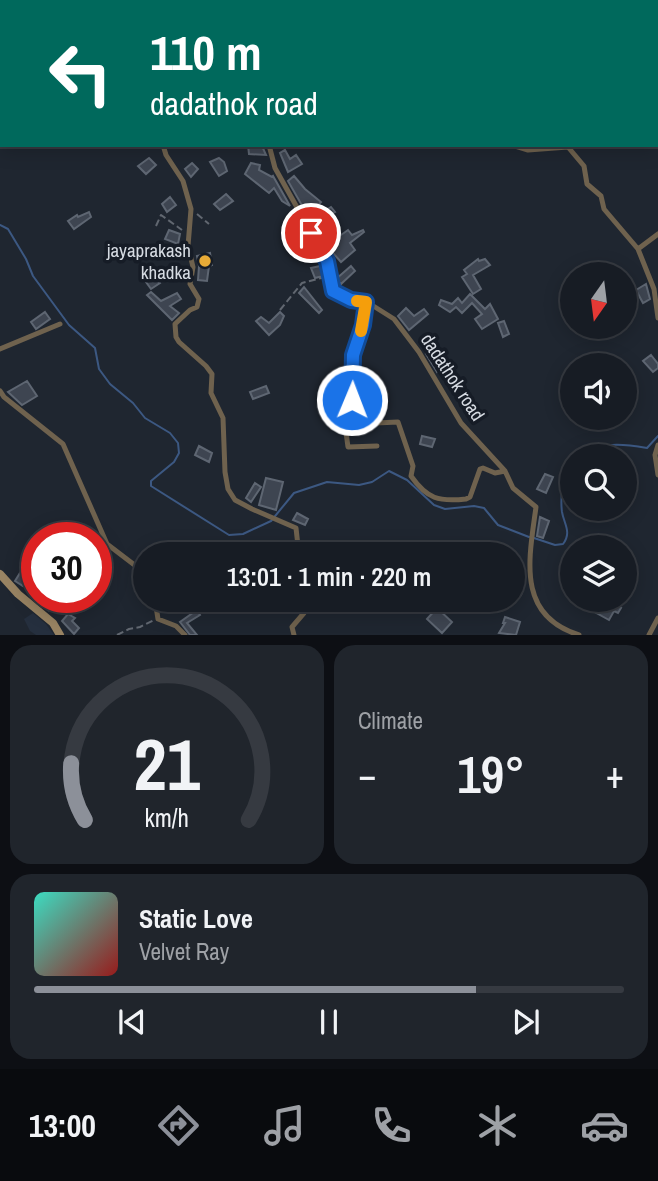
<!DOCTYPE html>
<meta charset="utf-8">
<style>
:root{--surface:#171c24;--page:#20252c;--text:#f1f3f6;--muted:#9ea1a6;--line:#363a41;--accent:#8c9099}
body{margin:0;font-family:"Archivo Narrow",sans-serif;background:var(--page);color:var(--text);height:100vh;display:flex;flex-direction:column;font-size:26px;white-space:nowrap}
*{box-sizing:border-box;margin:0}
p{font-size:23px;color:var(--muted)}
.icon{flex:none;width:38px;height:38px;fill:none;stroke:currentColor;stroke-width:2;stroke-linecap:round;stroke-linejoin:round}
.map{position:relative;height:635px;overflow:hidden}
.details{display:flex;flex-direction:column;gap:10px;padding:10px;background:#0d0f14;flex:1}
.details>*{flex:none}
.guide{position:absolute;left:0px;top:0px;width:658px;height:147px;box-shadow:0 4px 18px #0003,0 0 0 2px var(--line);background:#00695c;color:#fff;overflow:hidden}
.needle{width:46px;rotate:194deg}
.fabs{position:absolute;left:560px;top:262px;display:grid;gap:14px}
.fabs a{display:grid;place-items:center;width:77px;height:77px;border-radius:50%;background:var(--surface);box-shadow:0 4px 18px #0003,0 0 0 2px var(--line);font-size:35px}
.speed{position:absolute;left:21px;top:522px;display:flex;gap:14px;font-size:35px;font-weight:700;text-align:center}
.speed>*{display:grid;place-content:center;width:91px;height:91px;border-radius:50%;background:var(--surface);box-shadow:0 4px 18px #0003,0 0 0 2px var(--line);line-height:1}
.speed .limit{border:10px solid #d22;background:#fff;color:#111}
.pin{position:absolute;display:grid;place-items:center;width:60px;height:60px;color:#fff;margin:-30px;border:4px solid #fff;border-radius:50%;box-shadow:0 2px 7px #0007}
.me{position:absolute;width:77px;margin:-38px;rotate:1deg;stroke-linejoin:round;filter:drop-shadow(0 0 5px #0008)}
.turn{display:flex;align-items:center;gap:24px;height:147px;padding:0 35px;font-size:32px}
.turn .icon{width:91px;height:91px;stroke-width:2.5}
.turn b{display:block;font-size:49px;line-height:60px}
.big{font-size:52px;font-weight:600;line-height:1.1}
.details .tile{flex:1;display:flex;flex-direction:column;justify-content:center;gap:10px;min-width:0;padding:0 24px;border-radius:21px;background:var(--page)}
.details .dial{align-items:center;gap:0}
.dial svg{height:182px;overflow:visible;fill:none;stroke:var(--line);stroke-width:7;stroke-linecap:round;text-anchor:middle}
.dial text{fill:var(--text);stroke:none}
.song{display:flex;align-items:center;gap:21px}
.cover{width:84px;height:84px;border-radius:10px;background:linear-gradient(135deg,hsl(170 70% 55%),hsl(0 70% 35%))}
.played{height:7px;border-radius:4px;background:linear-gradient(90deg,var(--accent) 75%,var(--line) 75%)}
.keys{display:flex;justify-content:space-around;direction:ltr}
.heat{display:flex;justify-content:space-between;align-items:center;font-size:38px;direction:ltr}
.details .tiles{flex:1;display:grid;gap:10px;grid-template-columns:1fr 1fr}
.tile:last-child{grid-column:span 2}
.trip{position:absolute;left:133px;top:542px;width:392px;height:70px;border-radius:35px;background:var(--surface);box-shadow:0 4px 18px #0003,0 0 0 2px var(--line);font-weight:600;line-height:70px;text-align:center}
.menu{display:flex;height:112px;justify-content:space-around;align-items:center;background:#090b0e;color:var(--muted)}
.menu .icon{width:49px;height:49px}
.menu .selected{color:var(--accent)}
.menu b{font-size:32px;color:var(--text)}
.map>svg:first-child{display:block}
</style>
<div class="map">
<svg width="658" height="635" viewBox="0 0 658 635">
<rect width="100%" height="100%" fill="#1f2630"/>
<path fill="#252f3e" d="M33 613 46 624 54 635H36L30 631 24 619Z"/>
<g fill="none" stroke-linecap="round" stroke-linejoin="round">
<path stroke="#3c5882" stroke-width="2" d="M0 225 8 229 26 259 33 276 69 325 95 348 99 369 110 384 133 403 145 418 170 433 178 443 179 453 174 462 151 481V486L229 535 243 534 271 521 294 493 327 482 359 485 372 482 389 471 407 480 434 505 445 509 474 506 484 508 498 525 529 537
M580 457C601 441 623 444 647 448L658 436
M534 538 555 545 563 544C572 532 564 524 562 512 560 497 563 474 572 463"/>
</g>
<path fill="#3e4551" stroke="#5e6672" stroke-width="2" d="M248 145 262 146 266 155 249 154Z
M285 150 290 159 296 155 302 164 288 172 280 153Z
M149 158 156 165 146 174 138 166Z
M219 158 224 162 227 171 219 176 210 162Z
M192 163 198 169 191 177 185 169Z
M251 163 260 165 259 170 272 177 273 176 290 206 282 201 274 188 269 193 245 174Z
M294 176 305 189 321 202 310 214 306 209H304L288 181Z
M226 194 233 201 220 210 214 204Z
M170 197 176 205 167 212 162 204Z
M331 207 335 212 320 221 329 234 336 229 341 235 348 230 352 235 363 230 364 232 350 243 355 250 341 262 333 253 331 255 326 249 310 220Z
M89 212 91 217 74 229 68 221 77 215 78 217Z
M297 229 310 241 299 246 292 234 293 230Z
M169 230 180 234 178 244 165 239Z
M210 253 212 265 209 266 207 281 198 280 199 266 197 256Z
M478 259 479 261 485 259 490 265 473 275 481 289 473 294 462 277 467 274 464 270Z
M320 266 323 276 315 278 311 268Z
M351 266 355 271 341 284 336 279Z
M155 276 160 283 151 289 146 282Z
M646 284 650 299 643 303 636 290Z
M304 287 322 310 319 313 299 293Z
M151 292 161 301 177 293 181 299 170 306 179 313 172 320 147 295Z
M470 294 485 309 490 304 498 319 482 329 475 319 482 314 472 303 462 313 456 307 450 312 439 305 441 300 452 304 458 298 462 303Z
M406 308 414 316 424 309 428 314 409 330 398 316Z
M45 312 50 319 36 329 31 322Z
M280 312 284 316 280 325 269 335 256 321 261 317 269 323Z
M504 321 509 334 503 337 498 323Z
M427 343 436 356 443 350 446 354 436 363 441 368 437 372 426 354 428 352 423 346Z
M651 355 658 364V368L653 372 643 361Z
M27 381 37 396 22 405 8 392Z
M266 386 269 393 253 399 250 392Z
M422 436 435 439 432 447 420 444Z
M199 446 212 453 209 462 195 455Z
M545 474 553 477 546 493 537 489Z
M266 478 283 482 276 510 259 505Z
M255 483 261 487 251 502 246 498Z
M297 513 308 519 305 525 293 520Z
M540 517 549 521 543 538 537 536Z
M513 572 521 576 516 586 523 589 521 595 514 592 513 594Z
M20 573 28 578 23 586 15 581Z
M599 600H605L621 608 618 613 614 611 609 620 593 611Z
M437 608 452 622 442 633 427 619Z
M197 610 200 615 187 623 197 635H190L180 622Z
M68 614 75 618 72 621 79 628 74 634 62 621Z
M505 617 520 622 516 635 499 633 505 623H503Z"/>
<g fill="none" stroke-linecap="round" stroke-linejoin="round">
<path stroke="#616770" stroke-width="2" stroke-dasharray="7 3.5" stroke-linecap="butt" d="M0 31H2
M197 214 209 224
M156 226 161 215 182 230
M164 281 174 277 180 267 188 269
M280 310 302 283 325 277
M48 611 56 597
M117 635 129 629 140 627 154 620"/>
<path stroke="#6f624e" stroke-width="5" d="M58 0V2
M201 0 202 2
M370 0 371 2
M447 2 449 0
M602 2V0
M163 145 166 155 183 181 191 209 188 246 193 267 190 284 199 299 197 307 190 310 175 324 176 337 179 342 206 366 212 374 211 393 223 418 225 472 228 489 235 500 252 509 296 528 299 555
M269 145 275 168 327 261 333 291 351 300 367 302 394 319 419 352 461 423 505 471 513 488 536 507C529 559 516 615 579 635
M512 145 528 150 568 147
M569 145 568 147 584 166 587 184 601 196 604 209 638 249 654 289 658 318
M638 249 658 234
M0 349 60 324
M0 391 4 397 63 444 107 544 145 573
M352 403 381 399
M353 424V355L363 325 367 302
M345 425 348 447 377 446
M332 427 353 424 398 422 413 466 411 476C427 499 439 502 466 499L470 497 480 469 483 468 495 473 505 471
M658 445 655 455 658 475
M155 600 158 619 176 626 185 635
M294 635 292 627 304 613 310 600
M649 635 658 618"/>
<path stroke="#998463" stroke-width="8" d="M0 574 18 594 53 623 60 635"/>
</g>
<g fill="none" stroke-linecap="round" stroke-linejoin="round">
<g stroke="#114b97" stroke-width="18">
<path id="route" d="M311 233 327 261 333 291 351 300 366 302 363 325 353 355 352 400"/>
</g>
<use href="#route" stroke="#1a73e8" stroke-width="12"/>
<path stroke="#f59e0b" stroke-width="12" d="M357 301 366 302 361 331"/>
</g>
<circle fill="#e8ab37" stroke="#161c26" stroke-width="2.5" cx="205" cy="261" r="7"/>
<g text-anchor="middle" dominant-baseline="central" stroke-width="7" stroke-linejoin="round" paint-order="stroke">
<g font-size="19" fill="#d6dbe2" stroke="#161c26" text-anchor="end">
<text x="191" y="250">jayaprakash<tspan x="191" dy="22">khadka</tspan></text>
</g>
<g font-size="19" fill="#d6dbe2" stroke="#161c26">
<text transform="translate(453 377) rotate(57)">dadathok road</text>
</g>
</g>
</svg>
<div class="fabs">
<a><svg class="needle" viewBox="-14 -14 28 28"><path d="M0-13l5 13h-10z" fill="#e53935"/><path d="M0 13l5-13h-10z" fill="#9ea1a6"/></svg></a>
<a><svg class="icon" aria-label="sound" viewBox="0 0 24 24"><path d="M4 9h4l5-4v14l-5-4H4zM17 9q2 3 0 6"/></svg></a>
<a><svg class="icon" aria-label="search" viewBox="0 0 24 24"><circle cx="10" cy="10" r="6"/><path d="M15 15l6 6"/></svg></a>
<a><svg class="icon" aria-label="layers" viewBox="0 0 24 24"><path d="M12 4l9 5-9 5-9-5zM3 14l9 5 9-5"/></svg></a>
</div>
<div class="speed"><div class="limit">30</div></div>
<div class="pin" style="left:311px;top:233px;background:#d93025"><svg class="icon" aria-label="arrive" viewBox="0 0 24 24"><path d="M6 21V4h12l-3 4 3 4H6"/></svg></div>
<svg class="me" style="left:352px;top:400px" viewBox="-20 -20 40 40"><circle r="17" fill="#1a73e8" stroke="#fff" stroke-width="3"/><path d="M0-11L8 9 0 5-8 9z" fill="#fff"/></svg>
<div class="trip">13:01 · 1 min · 220 m</div>
<div class="guide">
<div class="turn"><svg class="icon" aria-label="left" viewBox="0 0 24 24"><path d="M17 20v-9H6M10 6l-5 5 5 5"/></svg><div><b>110 m</b>dadathok road</div></div>
</div>
</div>
<section class="details">
<div class="tiles">
<div class="tile dial"><svg viewBox="0 0 100 80">
<path d="M14 69A42 42 0 1 1 86 69"/>
<path d="M14 69A42 42 0 0 1 8 44" stroke="#8c9099"/>
<text x="50" y="56" font-size="32" font-weight="700">21</text>
<text x="50" y="72" font-size="11">km/h</text>
</svg></div>
<div class="tile"><p>Climate</p>
<div class="heat"><a>−</a><b class="big">19°</b><a>+</a></div>
</div>
<div class="tile">
<div class="song"><i class="cover"></i><div><b>Static Love</b><p>Velvet Ray</p></div></div>
<div class="played"></div>
<div class="keys"><svg class="icon" aria-label="previous" viewBox="0 0 24 24"><path d="M18 5L8 12l10 7zM5 5v14"/></svg><svg class="icon" aria-label="pause" viewBox="0 0 24 24"><path d="M8 5v14M16 5v14"/></svg><svg class="icon" aria-label="next" viewBox="0 0 24 24"><path d="M6 5l10 7-10 7zM19 5v14"/></svg></div>
</div>
</div>
</section>
<nav class="menu">
<b>13:00</b>
<svg class="icon selected" aria-label="directions" viewBox="0 0 24 24"><path d="M12 3l9 9-9 9-9-9zM9 14v-3h6M13 9l2 2-2 2"/></svg>
<svg class="icon" aria-label="music" viewBox="0 0 24 24"><path d="M9 18V5l10-2v13"/><circle cx="6" cy="18" r="3"/><circle cx="16" cy="16" r="3"/></svg>
<svg class="icon" aria-label="phone" viewBox="0 0 24 24"><path d="M5 4h4l2 5-3 2q2 4 5 5l2-3 5 2v4C11 20 4 13 5 4z"/></svg>
<svg class="icon" aria-label="climate" viewBox="0 0 24 24"><path d="M12 3v18M4 7l16 10M4 17L20 7"/></svg>
<svg class="icon" aria-label="car" viewBox="0 0 24 24"><path d="M5 17H2v-5l4-1 3-4h7l3 4 3 1v5h-3M9 17h6M6 11h13"/><circle cx="7" cy="17" r="2"/><circle cx="17" cy="17" r="2"/></svg>
</nav>
